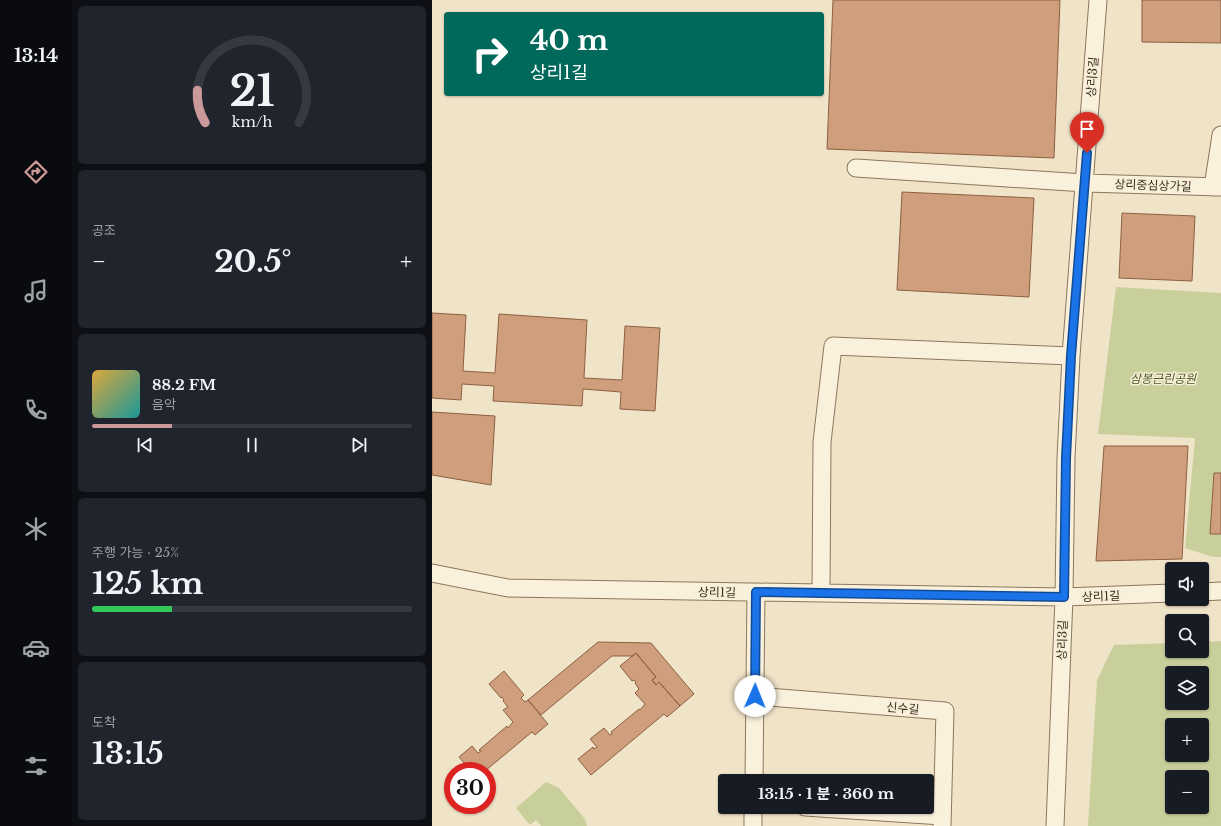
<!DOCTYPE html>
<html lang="ko">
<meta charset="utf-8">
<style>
:root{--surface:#171b24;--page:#20242c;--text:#f1f3f6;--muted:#9ea1a6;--line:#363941;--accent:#cc999b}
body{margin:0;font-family:"Libre Baskerville","Noto Sans KR",serif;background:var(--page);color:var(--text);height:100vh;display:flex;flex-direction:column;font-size:15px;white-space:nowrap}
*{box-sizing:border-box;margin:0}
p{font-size:13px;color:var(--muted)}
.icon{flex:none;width:22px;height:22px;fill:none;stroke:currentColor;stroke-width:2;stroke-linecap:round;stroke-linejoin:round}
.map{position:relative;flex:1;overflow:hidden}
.panel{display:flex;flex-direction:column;gap:6px;padding:6px;background:#0d0f14;width:360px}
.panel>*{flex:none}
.guide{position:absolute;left:12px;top:12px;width:380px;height:84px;border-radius:4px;box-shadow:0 1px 3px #0004;background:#00695c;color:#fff;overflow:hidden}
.buttons{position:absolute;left:733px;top:562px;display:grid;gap:8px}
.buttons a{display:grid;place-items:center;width:44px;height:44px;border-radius:4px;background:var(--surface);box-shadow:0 1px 3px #0004;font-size:20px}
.speed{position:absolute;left:12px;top:762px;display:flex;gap:8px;font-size:20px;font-weight:700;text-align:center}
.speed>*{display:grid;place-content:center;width:52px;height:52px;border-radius:50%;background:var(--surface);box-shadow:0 1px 3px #0004;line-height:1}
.speed .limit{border:6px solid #d22;background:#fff;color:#111}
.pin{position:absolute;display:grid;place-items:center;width:34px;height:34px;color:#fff;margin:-41px -17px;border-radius:50% 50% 50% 0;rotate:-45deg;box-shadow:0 0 4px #0007}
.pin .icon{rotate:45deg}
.me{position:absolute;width:44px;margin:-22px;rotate:1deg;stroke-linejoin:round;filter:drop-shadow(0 0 3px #0008)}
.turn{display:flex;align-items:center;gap:14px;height:84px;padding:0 20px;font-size:18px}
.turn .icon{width:52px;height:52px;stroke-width:2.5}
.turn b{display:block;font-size:28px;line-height:34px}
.big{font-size:30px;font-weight:700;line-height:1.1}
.panel .card{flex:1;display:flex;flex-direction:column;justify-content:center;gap:6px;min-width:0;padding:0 14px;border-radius:6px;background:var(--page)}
.panel .dial{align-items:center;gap:0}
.dial svg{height:104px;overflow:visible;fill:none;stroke:var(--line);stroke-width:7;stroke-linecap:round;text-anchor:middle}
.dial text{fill:var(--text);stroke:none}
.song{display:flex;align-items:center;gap:12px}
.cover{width:48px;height:48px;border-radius:6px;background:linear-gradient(135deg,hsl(40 70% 55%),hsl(180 70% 35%))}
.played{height:4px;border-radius:2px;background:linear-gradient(90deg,var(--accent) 25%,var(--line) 25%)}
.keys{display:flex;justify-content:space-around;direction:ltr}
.heat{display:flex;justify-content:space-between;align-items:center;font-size:22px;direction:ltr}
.charge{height:6px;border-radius:3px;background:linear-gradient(90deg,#34c759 25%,var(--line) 0)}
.trip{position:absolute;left:286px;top:774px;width:216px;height:40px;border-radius:4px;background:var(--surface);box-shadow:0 1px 3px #0004;font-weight:700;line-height:40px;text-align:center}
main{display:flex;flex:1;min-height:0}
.tab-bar{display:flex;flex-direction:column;width:72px;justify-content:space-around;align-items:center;background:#090b0e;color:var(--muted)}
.tab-bar .icon{width:28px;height:28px}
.tab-bar .current{color:var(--accent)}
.tab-bar b{font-size:18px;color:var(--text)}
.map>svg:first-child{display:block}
</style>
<main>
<nav class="tab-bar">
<b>13:14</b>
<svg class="icon current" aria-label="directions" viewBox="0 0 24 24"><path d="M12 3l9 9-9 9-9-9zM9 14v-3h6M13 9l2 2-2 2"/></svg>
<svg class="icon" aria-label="music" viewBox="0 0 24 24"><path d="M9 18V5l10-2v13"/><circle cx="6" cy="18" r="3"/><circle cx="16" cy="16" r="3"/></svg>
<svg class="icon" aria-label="phone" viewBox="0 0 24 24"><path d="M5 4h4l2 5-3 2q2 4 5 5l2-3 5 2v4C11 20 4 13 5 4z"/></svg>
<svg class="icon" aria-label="climate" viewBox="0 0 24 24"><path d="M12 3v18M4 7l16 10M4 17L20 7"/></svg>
<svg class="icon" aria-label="car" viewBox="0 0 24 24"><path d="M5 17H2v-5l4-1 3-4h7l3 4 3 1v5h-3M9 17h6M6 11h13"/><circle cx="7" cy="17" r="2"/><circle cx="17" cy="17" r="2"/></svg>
<svg class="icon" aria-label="filters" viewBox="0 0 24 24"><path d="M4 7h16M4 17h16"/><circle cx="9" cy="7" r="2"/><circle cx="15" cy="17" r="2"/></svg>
</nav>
<section class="panel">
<div class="card dial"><svg viewBox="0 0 100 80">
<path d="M14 69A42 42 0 1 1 86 69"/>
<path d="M14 69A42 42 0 0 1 8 44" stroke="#cc999b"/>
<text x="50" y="56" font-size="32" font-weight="700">21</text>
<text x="50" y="72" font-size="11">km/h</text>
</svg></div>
<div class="card"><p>공조</p>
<div class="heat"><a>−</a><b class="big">20.5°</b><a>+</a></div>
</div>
<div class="card">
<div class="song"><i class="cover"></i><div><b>88.2 FM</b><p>음악</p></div></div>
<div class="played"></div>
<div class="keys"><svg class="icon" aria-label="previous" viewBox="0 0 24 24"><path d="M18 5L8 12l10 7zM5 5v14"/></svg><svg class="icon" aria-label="pause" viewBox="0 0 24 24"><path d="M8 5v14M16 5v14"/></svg><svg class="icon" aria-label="next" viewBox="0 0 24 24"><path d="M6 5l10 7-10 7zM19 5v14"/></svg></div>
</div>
<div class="card"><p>주행 가능 · 25%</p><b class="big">125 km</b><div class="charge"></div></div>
<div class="card"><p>도착</p><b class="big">13:15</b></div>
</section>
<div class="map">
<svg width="789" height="826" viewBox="0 0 789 826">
<rect width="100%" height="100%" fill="#f0e4c8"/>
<path fill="#c9cf9b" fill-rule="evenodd" d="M684 287 789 293V557H781L753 548 763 438 666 434Z
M789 641V826H656L665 680 682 645 740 643V651H770V642ZM740 673H770V703H740ZM740 725H770V755H740ZM740 777H770V807H740Z
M114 782 127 788 153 819 155 826H109L104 820 98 825 84 808Z"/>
<path fill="#cf9f7d" stroke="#8d5f41" d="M401 0H628L622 158 395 149Z
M710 0H789V43L710 42Z
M470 192 602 198 597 297 465 290Z
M690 213 763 216 760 281 687 278Z
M0 313 34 315 31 371 63 373 67 314 155 320 152 378 190 380 193 326 228 328 223 411 188 409 189 392 151 389 150 406 61 401 62 386 30 384 29 400 0 398Z
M0 412 63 416 59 485 0 475Z
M672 446H756L750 559 664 561Z
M782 473H789V534H778Z
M166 642 219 643 262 694 248 706 227 682 224 685 220 680 224 677 204 653 201 656H180L109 715 96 700Z
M204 653 224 677 220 680 224 685 227 682 248 706 235 717 232 714 159 775 146 759 161 747 162 749 165 747 158 739 172 728 178 735 180 734 179 732 207 709 208 710 213 704 203 693 207 689 203 683 204 682 202 680 200 681 188 666Z
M72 671 92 695 89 698 93 702 96 700 116 724 103 735 100 732 53 771H22L29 765 30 766 33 764 27 757 40 746 46 753 49 751 47 750 75 726 76 728 81 722 71 710 76 707 71 701 72 700 70 697 69 698 57 684Z
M21 772V784L15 777Z"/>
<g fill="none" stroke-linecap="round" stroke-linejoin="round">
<g stroke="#8d765c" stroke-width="19">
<path id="minor" d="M424 168 653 183 789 187
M781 187 789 135
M0 573 76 588 632 597 740 593
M770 592 789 591
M389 593 390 442 401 346 639 356
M323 696 513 711 510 826
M322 781 324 592
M373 807 510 816
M321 826V807
M623 826 632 597 634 458 639 356 666 0"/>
</g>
<use href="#minor" stroke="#faf1dc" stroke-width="17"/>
</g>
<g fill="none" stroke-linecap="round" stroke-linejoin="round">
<g stroke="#114b97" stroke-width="10">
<path id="route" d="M323 696 324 592 632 597 634 458 639 356 655 153"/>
</g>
<use href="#route" stroke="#1a73e8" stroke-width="7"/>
</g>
<g text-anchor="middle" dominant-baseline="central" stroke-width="3" stroke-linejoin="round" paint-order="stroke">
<g font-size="12" fill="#3d2e20" stroke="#f7eed8">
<text transform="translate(660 77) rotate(-86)">상리3길</text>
<text transform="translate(721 185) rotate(2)">상리중심상가길</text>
<text transform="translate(285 592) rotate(1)">상리1길</text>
<text transform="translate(669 596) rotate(-2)">상리1길</text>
<text transform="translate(630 640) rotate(-88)">상리3길</text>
<text transform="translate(471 708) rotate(5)">신수길</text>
</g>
<g font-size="12" font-style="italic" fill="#4d5a26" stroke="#f7eed8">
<text x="731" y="378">삼봉근린공원</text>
</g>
</g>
</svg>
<div class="buttons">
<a><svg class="icon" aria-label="sound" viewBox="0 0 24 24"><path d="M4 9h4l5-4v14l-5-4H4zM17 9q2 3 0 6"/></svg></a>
<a><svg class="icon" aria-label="search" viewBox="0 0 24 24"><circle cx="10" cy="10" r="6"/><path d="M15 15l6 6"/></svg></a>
<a><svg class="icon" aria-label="layers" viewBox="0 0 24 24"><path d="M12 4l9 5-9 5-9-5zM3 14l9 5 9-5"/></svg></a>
<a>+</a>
<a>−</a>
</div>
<div class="speed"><div class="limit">30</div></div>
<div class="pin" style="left:655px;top:153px;background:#d93025"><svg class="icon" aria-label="arrive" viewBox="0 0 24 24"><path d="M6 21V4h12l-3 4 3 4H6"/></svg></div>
<svg class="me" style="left:323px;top:696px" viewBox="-20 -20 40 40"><circle r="19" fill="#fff"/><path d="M0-13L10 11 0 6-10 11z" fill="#1a73e8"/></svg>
<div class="trip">13:15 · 1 분 · 360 m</div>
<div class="guide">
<div class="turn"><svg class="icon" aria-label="right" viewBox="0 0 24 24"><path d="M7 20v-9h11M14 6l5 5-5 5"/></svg><div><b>40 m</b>상리1길</div></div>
</div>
</div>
</main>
